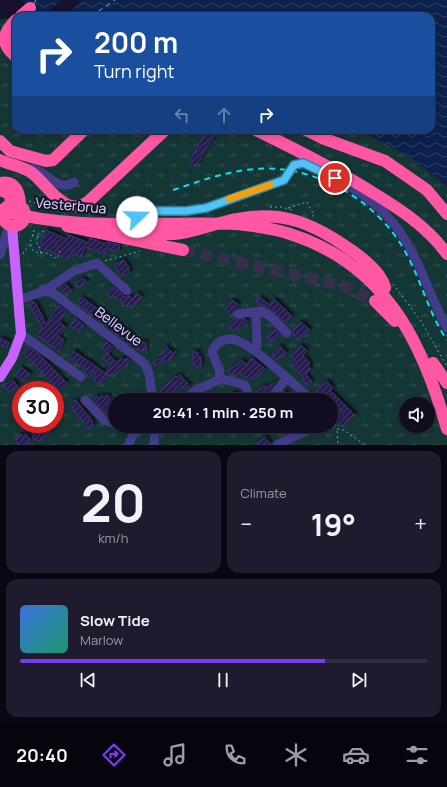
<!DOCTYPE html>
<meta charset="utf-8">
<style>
:root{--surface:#100d21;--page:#1e1b2e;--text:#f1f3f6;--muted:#9c9ca5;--line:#302d3f;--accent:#7c3aed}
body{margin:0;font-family:Manrope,sans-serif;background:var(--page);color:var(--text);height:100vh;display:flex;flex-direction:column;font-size:15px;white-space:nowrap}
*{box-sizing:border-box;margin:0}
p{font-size:13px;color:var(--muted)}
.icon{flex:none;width:22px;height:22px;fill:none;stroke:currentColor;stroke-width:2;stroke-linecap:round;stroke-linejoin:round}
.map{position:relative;height:445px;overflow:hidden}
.drawer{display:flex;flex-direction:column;gap:6px;padding:6px;background:#090712;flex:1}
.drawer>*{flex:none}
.guide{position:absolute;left:12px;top:12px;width:423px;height:122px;border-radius:12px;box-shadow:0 2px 6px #0003,0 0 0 1px var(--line);background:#1a4fa0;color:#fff;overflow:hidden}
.tools{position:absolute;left:399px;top:397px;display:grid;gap:8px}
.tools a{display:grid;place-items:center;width:36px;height:36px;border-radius:50%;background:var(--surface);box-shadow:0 2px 6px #0003,0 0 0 1px var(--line);font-size:20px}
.speed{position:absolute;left:12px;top:381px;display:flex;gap:8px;font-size:20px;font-weight:700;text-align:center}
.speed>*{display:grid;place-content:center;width:52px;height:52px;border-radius:50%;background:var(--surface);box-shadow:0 2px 6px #0003,0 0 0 1px var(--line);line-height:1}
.speed .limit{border:6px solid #d22;background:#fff;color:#111}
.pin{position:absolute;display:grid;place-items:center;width:34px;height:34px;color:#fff;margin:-17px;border:2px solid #fff;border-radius:50%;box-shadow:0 1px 4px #0007}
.me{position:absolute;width:44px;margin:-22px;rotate:69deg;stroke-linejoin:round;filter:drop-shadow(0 0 3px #0008)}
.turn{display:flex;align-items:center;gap:14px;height:84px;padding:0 16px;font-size:18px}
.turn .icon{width:52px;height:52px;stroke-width:2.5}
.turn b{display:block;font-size:28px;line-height:34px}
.lanes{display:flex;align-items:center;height:38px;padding:0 16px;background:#0003;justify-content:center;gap:20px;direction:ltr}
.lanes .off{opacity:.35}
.big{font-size:30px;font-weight:700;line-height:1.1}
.drawer .card{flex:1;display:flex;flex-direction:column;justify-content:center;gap:6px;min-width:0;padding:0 14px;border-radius:12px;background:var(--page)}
.drawer .dial{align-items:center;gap:0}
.dial b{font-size:52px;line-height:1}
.song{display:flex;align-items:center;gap:12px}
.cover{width:48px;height:48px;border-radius:6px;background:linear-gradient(135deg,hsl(220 70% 55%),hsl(160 70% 35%))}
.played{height:4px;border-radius:2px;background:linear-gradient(90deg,var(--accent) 75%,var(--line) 75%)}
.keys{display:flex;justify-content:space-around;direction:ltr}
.heat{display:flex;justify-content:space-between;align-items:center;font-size:22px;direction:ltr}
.drawer .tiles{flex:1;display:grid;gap:6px;grid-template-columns:1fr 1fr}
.card:last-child{grid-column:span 2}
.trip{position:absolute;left:108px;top:393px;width:230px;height:40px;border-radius:20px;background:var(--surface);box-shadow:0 2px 6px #0003,0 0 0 1px var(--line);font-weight:700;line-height:40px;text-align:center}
.tabs{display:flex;height:64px;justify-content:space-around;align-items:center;background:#06050d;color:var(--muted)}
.tabs .icon{width:28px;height:28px}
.tabs .on{color:var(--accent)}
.tabs b{font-size:18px;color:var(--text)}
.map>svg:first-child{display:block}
</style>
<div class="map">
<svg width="447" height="445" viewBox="0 0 447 445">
<defs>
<pattern id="park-tufts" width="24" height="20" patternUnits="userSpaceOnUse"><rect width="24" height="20" fill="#143635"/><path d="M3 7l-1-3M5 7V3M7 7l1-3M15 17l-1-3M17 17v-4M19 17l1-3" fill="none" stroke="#365253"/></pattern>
<pattern id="water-waves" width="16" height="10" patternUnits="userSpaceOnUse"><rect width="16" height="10" fill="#0b204b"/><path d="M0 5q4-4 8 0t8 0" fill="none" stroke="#2e4066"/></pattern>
<pattern id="building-hatch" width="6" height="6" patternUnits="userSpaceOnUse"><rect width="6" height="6" fill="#281d4d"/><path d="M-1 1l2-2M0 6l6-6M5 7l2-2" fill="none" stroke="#473d68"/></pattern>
<filter id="shadow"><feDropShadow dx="2.5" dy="-2.5" stdDeviation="1" flood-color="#0009"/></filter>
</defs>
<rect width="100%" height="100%" fill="#16112c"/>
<path fill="url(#park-tufts)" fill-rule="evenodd" d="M32 12 36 16H16V130H365L412 152 447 183V445H0V20ZM21 390H55V424H21ZM115 400H331V426H115ZM406 404H428V426H406Z"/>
<path fill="url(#water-waves)" d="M22 0H62L43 16H35Z
M83 0H447V187L413 159 360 130H431V16H64Z"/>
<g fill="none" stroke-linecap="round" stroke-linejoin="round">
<path stroke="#6ab6ff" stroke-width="1" stroke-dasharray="5 4" stroke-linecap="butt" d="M33 4 36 0
M91 16 115 0"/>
</g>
<path fill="url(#building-hatch)" stroke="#402f79" filter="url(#shadow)" d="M207 130H217L196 166 189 162Z
M46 230 67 239 69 235 89 243 90 238 106 244V242L120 245 118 252 107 249 105 254 85 247 81 257 74 254 72 258 68 256 67 259 45 249 43 252 38 250Z
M124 260 129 267H128L130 273 120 276 114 265Z
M83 278 87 282 79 288 76 283Z
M66 284 72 291 66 295 60 288Z
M113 286 125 297 130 296 132 299 138 293 142 297 132 308 129 305 126 306 114 296 112 298 106 293Z
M82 297 131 334 130 335 136 340 131 345 79 305 81 303 79 301Z
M260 297 269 305 274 299 292 316 286 323 273 311 261 304 260 305 256 301Z
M232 300 239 305 233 311 232 315 225 310Z
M31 302H35L46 324 59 305 67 311 59 322 66 327 58 336 64 340 58 351 37 335 42 328 29 304Z
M75 318 84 325 79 332 70 326Z
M234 318 245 319 247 321 242 328 240 327 238 330 236 328 234 331 228 327Z
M301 322 310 330 298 340 293 335 294 332 292 331Z
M275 329 281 335 273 343 267 337Z
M0 338 9 342 6 348 0 344Z
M106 342 113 347 108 354 102 347Z
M137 342H146V351L137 350Z
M301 345 307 351 303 355 310 363 308 365 311 368 306 374 312 382 307 386 302 379 304 378 292 365 295 361 290 356Z
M28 346 40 355 67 383 59 390 23 353Z
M166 346 173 353 176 351 169 362 167 360 155 365 154 361 166 356 162 353Z
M280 346 286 353 276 360 272 355Z
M74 351 105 373 111 365 102 358 106 353 117 362 122 358 125 360 127 358 131 361 117 373 115 371 109 376 105 373 108 375 99 384 95 381 94 370 88 378 85 372 86 370 69 358Z
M193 352H198V356L201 357V368L193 366Z
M252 358 265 369 253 380 251 378 249 380 240 372 235 376 228 371 242 360 246 364Z
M21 367 30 374 24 382 16 376Z
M180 375 190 386 185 389 182 386 174 393 173 395 177 400H166L160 393 161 389 176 376 177 377Z
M13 380 18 387 11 392 3 386Z
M327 381 333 388 330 390 355 415 342 426 337 420 344 413 336 405 334 406 331 400H323L315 392Z
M275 382 264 396 263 395 258 400 254 394 263 386 268 387Z
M284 391 292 400 283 398 277 400Z
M234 392 240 397 239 400H227Z
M102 395 104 397 107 395 111 399 108 401 110 403 109 404 114 411 109 416 93 400 97 396 99 398Z
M76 400 93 422 92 423 94 425 89 429 71 407 70 405Z
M45 424 51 432 40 442 37 439 35 441 32 437Z
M278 426H293L296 429 284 435Z
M21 434 23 436 26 434 31 440 25 445H18L15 439Z
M265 437 271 445H255Z"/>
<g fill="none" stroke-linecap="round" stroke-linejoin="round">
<path stroke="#342f4c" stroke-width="12" stroke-dasharray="12 6" stroke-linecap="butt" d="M183 250 336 284 349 288 375 301"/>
<path stroke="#31beba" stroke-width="1" stroke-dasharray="2 3" stroke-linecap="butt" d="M29 201 57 209
M270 207H281L293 210
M288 208 307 202 314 215 311 217
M34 230 30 244 33 251 39 253H47L57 259 60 251
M32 235 41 237
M41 253V249C36 245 36 239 38 234L44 231
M23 254 24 251 29 247
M105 261 140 251
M393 284 421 321 446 365
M337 429 344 430 365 445
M337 431 338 445"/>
<path stroke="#423c8a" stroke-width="9" d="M26 168C45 166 57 195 74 182
M132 229 135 219 145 212 157 210 186 211 206 208 284 180 294 165C305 160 320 170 330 175 351 187 373 199 389 218 417 249 427 291 447 328
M0 255 7 232 12 226
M43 289 44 291 74 271 97 263 127 291
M19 300 44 291 53 293 145 364 149 374 153 400
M238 314 261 311
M21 334 81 377
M253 349 257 345 256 316 261 311 270 316 287 333
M219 378 245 385 248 393 245 400
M85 400 104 420 115 424
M183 400 197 390 218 380 220 372 212 352C227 317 268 363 284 375 293 383 303 391 311 400
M269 400 287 378
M331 423 332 424
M124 426 129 427 136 433
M128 445 134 434 144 426
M154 445 155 426
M277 445 315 426"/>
<path stroke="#c963ff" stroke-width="10" d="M0 377 12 358 21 334 12 226"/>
<path stroke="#ff57a3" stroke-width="12" d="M21 16 30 8
M16 20C2 34 0 43 16 57
M256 130C297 150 337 170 375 194 403 211 428 228 447 254
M306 130 322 138 385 161 427 190 447 214
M0 141 10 151 46 161 53 160 84 130
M0 160C10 165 22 166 32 173 48 185 66 220 89 201L165 130
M0 183C16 180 20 193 20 206
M0 190 10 194 11 205
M3 215a11 11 0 1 1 22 0a11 11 0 1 1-22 0Z
M236 224C254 226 273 228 290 234 384 264 422 340 447 429
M67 226 183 250
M120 227C138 230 155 235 174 234 191 233 207 226 224 222 276 208 309 220 351 250 364 259 382 273 385 288
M375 301 395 321
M433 363 447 383"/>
<path stroke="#08dfff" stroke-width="2" stroke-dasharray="6 5" stroke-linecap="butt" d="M173 190C200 181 227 171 255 169 316 164 379 201 407 255 422 283 429 314 447 340"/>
<path stroke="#ff57a3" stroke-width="12" d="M0 210C77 232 157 221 236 224"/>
</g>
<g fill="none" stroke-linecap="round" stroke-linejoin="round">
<g stroke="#337fa1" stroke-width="10">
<path id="route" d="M137 217 149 211H186L206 208 284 180 294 165 303 163 335 178"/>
</g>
<use href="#route" stroke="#4fc3f7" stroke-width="7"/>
<path stroke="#f59e0b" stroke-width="7" d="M229 199 270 185"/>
</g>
<g text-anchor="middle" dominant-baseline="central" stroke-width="4" stroke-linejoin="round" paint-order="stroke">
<g font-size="14" fill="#e1dcff" stroke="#16112c">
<text transform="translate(71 205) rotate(5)">Vesterbrua</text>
<text transform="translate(119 326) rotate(37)">Bellevue</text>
</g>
</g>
</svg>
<div class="tools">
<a><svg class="icon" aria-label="sound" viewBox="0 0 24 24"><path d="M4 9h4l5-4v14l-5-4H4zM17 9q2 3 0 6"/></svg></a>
</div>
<div class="speed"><div class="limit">30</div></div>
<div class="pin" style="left:335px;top:178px;background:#d93025"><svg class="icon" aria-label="arrive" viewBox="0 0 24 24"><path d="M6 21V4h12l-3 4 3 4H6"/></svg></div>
<svg class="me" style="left:137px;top:217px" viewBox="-20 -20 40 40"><circle r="19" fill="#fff"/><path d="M0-13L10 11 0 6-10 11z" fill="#4fc3f7"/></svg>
<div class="trip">20:41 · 1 min · 250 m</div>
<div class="guide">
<div class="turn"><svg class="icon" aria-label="right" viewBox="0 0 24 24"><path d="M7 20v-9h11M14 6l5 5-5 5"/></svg><div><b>200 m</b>Turn right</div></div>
<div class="lanes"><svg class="icon off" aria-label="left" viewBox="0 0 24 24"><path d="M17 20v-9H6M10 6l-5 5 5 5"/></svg><svg class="icon off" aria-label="ahead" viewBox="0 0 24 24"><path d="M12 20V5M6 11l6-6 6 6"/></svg><svg class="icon" aria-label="right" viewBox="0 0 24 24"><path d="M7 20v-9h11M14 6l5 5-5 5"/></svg></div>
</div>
</div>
<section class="drawer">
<div class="tiles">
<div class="card dial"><b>20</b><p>km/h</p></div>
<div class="card"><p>Climate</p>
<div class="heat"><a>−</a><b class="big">19°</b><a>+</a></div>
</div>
<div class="card">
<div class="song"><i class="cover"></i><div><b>Slow Tide</b><p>Marlow</p></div></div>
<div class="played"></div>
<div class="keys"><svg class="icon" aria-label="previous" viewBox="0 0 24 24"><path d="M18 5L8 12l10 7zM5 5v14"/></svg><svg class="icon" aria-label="pause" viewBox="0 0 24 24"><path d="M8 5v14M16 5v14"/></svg><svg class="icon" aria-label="next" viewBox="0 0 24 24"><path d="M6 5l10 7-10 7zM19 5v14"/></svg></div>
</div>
</div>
</section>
<nav class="tabs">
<b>20:40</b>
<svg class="icon on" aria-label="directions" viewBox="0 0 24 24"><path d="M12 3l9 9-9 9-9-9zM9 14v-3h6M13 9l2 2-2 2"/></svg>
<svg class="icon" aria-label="music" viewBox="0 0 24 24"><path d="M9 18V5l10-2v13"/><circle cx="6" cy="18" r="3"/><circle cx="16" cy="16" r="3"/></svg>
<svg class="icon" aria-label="phone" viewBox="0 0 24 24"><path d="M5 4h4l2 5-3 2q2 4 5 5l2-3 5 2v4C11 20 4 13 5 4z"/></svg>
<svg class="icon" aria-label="climate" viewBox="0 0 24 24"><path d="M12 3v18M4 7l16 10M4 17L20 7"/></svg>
<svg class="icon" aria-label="car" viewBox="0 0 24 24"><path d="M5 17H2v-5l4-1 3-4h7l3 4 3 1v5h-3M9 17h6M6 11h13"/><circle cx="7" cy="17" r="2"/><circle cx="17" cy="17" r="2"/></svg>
<svg class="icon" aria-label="filters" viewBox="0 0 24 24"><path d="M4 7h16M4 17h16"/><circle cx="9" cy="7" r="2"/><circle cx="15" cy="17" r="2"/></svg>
</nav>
